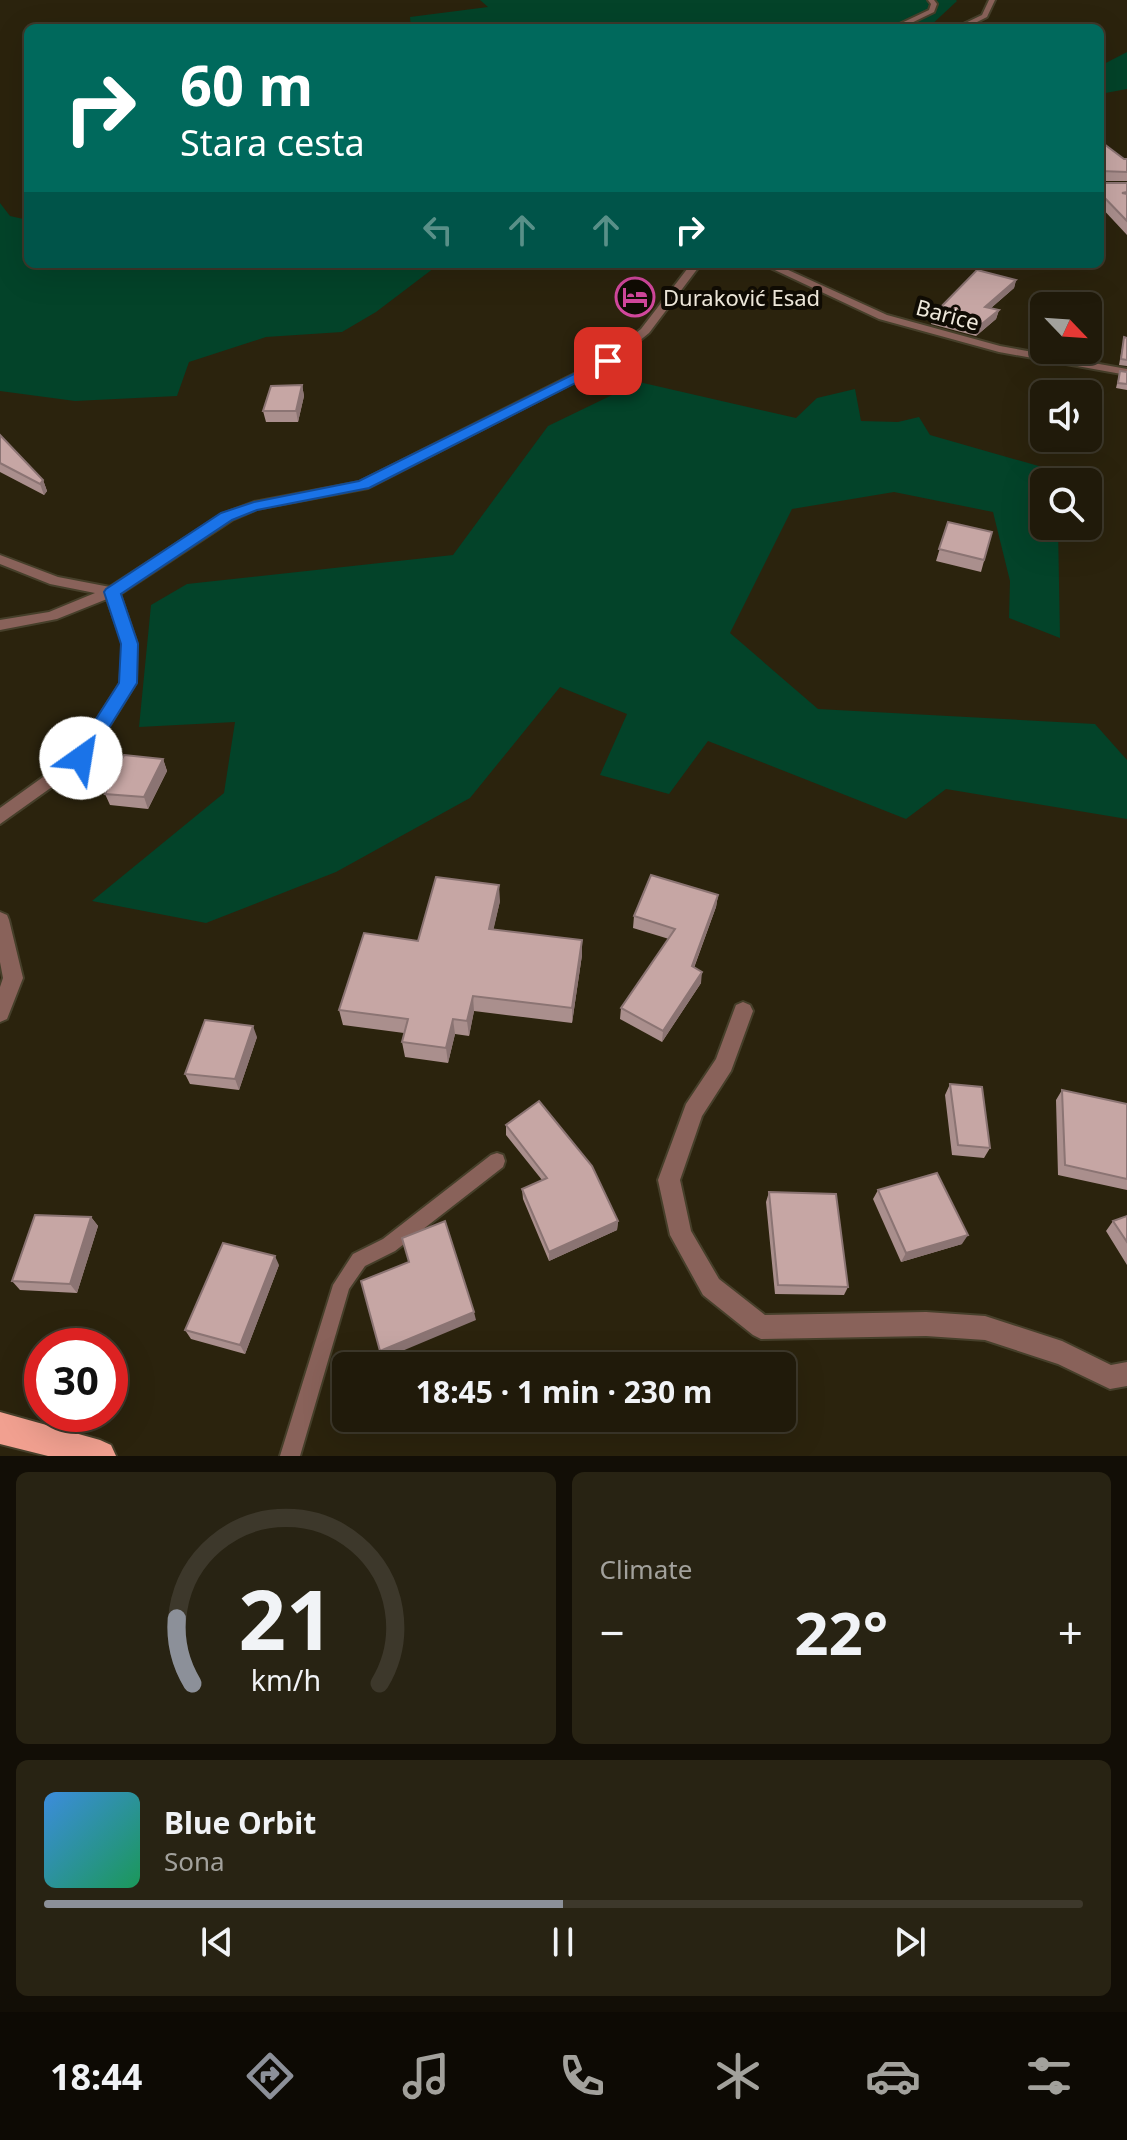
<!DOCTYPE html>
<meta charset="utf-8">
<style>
:root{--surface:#201a0a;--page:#282313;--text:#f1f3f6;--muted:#a2a19c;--line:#3d382b;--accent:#8c9099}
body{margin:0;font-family:"Noto Sans",sans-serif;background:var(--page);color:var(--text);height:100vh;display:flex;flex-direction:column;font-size:30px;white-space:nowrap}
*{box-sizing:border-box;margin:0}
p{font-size:26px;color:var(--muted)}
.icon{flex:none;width:44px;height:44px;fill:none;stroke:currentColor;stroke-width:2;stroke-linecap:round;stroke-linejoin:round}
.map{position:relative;height:1456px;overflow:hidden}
.side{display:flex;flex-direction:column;gap:16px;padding:16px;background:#120e06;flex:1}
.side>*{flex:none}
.banner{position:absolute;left:24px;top:24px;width:1080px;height:244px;border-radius:12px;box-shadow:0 8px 32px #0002,0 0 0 2px var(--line);background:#00695c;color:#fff;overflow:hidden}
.needle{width:52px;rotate:115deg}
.fabs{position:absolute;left:1030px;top:292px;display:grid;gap:16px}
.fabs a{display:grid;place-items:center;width:72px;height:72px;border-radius:12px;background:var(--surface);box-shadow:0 8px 32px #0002,0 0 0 2px var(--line);font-size:40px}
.speed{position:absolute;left:24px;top:1328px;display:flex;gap:16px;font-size:40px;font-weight:700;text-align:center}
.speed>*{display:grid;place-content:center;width:104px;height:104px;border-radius:50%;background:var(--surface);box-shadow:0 8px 32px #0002,0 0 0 2px var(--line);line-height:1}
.speed .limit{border:12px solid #d22;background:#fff;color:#111}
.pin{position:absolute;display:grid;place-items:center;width:68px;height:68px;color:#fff;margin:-34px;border-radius:16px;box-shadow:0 4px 12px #0006}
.me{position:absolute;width:88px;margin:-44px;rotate:32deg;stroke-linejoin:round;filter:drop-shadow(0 0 6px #0008)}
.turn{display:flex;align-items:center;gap:28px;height:168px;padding:0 24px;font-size:36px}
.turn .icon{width:104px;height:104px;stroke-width:2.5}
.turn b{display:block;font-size:56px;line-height:68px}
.lanes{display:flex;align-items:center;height:76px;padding:0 24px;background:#0003;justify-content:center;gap:40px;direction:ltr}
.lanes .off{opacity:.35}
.big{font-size:60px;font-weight:700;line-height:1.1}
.side .widget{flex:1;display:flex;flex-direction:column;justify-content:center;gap:12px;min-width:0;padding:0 28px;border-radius:12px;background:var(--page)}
.side .dial{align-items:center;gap:0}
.dial svg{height:208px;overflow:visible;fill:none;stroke:var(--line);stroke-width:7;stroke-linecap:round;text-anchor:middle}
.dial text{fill:var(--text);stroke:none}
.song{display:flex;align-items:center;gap:24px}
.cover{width:96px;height:96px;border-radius:12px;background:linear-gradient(135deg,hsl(210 70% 55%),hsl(150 70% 35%))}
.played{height:8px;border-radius:4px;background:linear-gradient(90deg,var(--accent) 50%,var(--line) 50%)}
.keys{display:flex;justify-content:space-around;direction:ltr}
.heat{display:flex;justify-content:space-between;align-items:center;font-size:44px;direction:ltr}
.side .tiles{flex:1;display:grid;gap:16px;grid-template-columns:1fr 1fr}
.widget:last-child{grid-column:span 2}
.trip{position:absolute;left:332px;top:1352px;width:464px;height:80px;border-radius:12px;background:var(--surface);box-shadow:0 8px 32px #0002,0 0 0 2px var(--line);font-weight:700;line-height:80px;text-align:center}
.menu{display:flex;height:128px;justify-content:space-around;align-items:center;background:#0d0a04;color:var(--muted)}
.menu .icon{width:56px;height:56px}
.menu .selected{color:var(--accent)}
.menu b{font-size:36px;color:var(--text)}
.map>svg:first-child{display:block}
</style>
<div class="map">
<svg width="1127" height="1456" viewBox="0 0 1127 1456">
<rect width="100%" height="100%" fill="#2b230d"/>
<path fill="#034329" d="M480 0H956L957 1 928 28H411L410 17 488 7Z
M1127 52V89L1100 94V66Z
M0 203 10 216 28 220V264H426L434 268 376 312 342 332 266 337 189 362 177 396 75 401 0 391Z
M639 382 796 418 817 398 855 389 861 421 898 422 919 417 930 435 1056 471V482H1044V526H1058L1060 638 1009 618 1010 581 993 512 894 492 792 509 730 633 818 709 1095 724 1127 760V819L946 789 906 819 708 741 669 794 600 775 627 714 560 687 470 798 336 872 206 923 92 901 224 793 235 722 139 727 151 605 187 584 453 555 548 426Z"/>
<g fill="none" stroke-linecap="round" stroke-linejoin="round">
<g stroke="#463f2a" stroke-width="4">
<path id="lane" d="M497 1153 503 1155 505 1161 503 1167 395 1251 365 1266 349 1289 300 1456H280L333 1285 353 1254 383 1239 491 1155Z"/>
</g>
<g stroke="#463f2a" stroke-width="4">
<path id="street" d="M928 0H934L937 4 934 12 901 28H891L929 10 931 4Z
M989 0H995L987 17 965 28H955L982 15Z
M691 264H701L649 333 612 363 368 488 257 509 232 520 120 594 137 644 136 683 87 762 0 824V808L75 754 120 683 123 644 107 599 57 619 0 630V620L49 612 95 593 50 584 0 564V555L58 577 110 587 222 514 254 502 359 482 604 359 641 329Z
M762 264H775L887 315 1000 346 1127 369V375L999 352 879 319Z
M0 912 7 915 9 920 23 978 7 1019 0 1022V987L3 978 0 962Z
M743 1002 750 1005 753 1011 731 1071 702 1116 680 1180 691 1231 719 1279 765 1315 926 1312 985 1316 1062 1341 1111 1365 1127 1362V1386L1110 1389 1058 1364 985 1340 926 1336 761 1339 753 1335 703 1295 670 1235 658 1180 686 1104 716 1059 736 1005Z"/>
</g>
<g stroke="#463f2a" stroke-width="4">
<path id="primary" d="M0 1412 100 1440 111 1445 116 1456H48L0 1444Z"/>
</g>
<use href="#lane" fill="#89625a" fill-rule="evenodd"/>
<use href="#street" fill="#89625a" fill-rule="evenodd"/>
<use href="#primary" fill="#f1a090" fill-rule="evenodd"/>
</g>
<path fill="#aa8f8d" d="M1100 144 1124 159H1127V181H1103V183H1127V235L1100 206Z
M1016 280 1014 288 991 308 999 310 996 319 976 336 931 324 933 315Z
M1124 337 1127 338V366L1119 365Z
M1120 371 1127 372V390L1116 388Z
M302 385 304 396 298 422H266L263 411Z
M0 435 43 480 47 491 44 495 0 472Z
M948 522 992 532 981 572 936 561Z
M163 759 167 771 148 809 110 805 105 794Z
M718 895 716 907 694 968 701 983 662 1042 620 1019 621 1008 669 939 633 928 634 916Z
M500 901 493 930 582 940V955L572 1023 474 1011 469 1036 455 1034 448 1063 405 1057 402 1042 404 1033 343 1025 339 1010 418 941Z
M257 1037 239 1090 190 1084 185 1074Z
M950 1084 990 1148 984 1158 952 1155 945 1095Z
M1062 1090 1127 1104V1190L1058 1175 1056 1100Z
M506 1125 618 1221 617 1230 549 1261 523 1199 522 1189 542 1180 506 1135Z
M878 1190 962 1244 901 1262 873 1199Z
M769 1192 848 1287 844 1295 775 1294 766 1202Z
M1127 1216V1265L1106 1231 1113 1221Z
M91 1217 98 1226 77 1293 20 1290 12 1281Z
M279 1265 245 1354 191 1339 185 1330Z"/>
<path fill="#8b7473" d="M1016 280 1014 288 983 315 985 307Z
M999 310 996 319 976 336 978 327Z
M302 385 304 396 298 422 296 411Z
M43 480 47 491 44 495 40 484Z
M163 759 167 771 148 809 144 797Z
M499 885 500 901 490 945 489 929Z
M718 895 716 907 690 978 692 966Z
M582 940V955L572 1023V1008Z
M702 972 701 983 662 1042 663 1031Z
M473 996 474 1011 469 1036 467 1021Z
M453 1019 455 1034 448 1063 446 1048Z
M253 1026 257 1037 239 1090 235 1079Z
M91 1217 98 1226 77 1293 70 1284Z
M618 1221 617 1230 549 1261V1252Z
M968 1235 962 1244 901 1262 906 1253Z
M275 1256 279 1265 245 1354 240 1345Z
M474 1312 476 1320 383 1359 380 1351Z"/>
<path fill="#c6a6a4" stroke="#8b7473" stroke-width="2" d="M1100 144H1104L1124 159H1127V172L1101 171 1103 183H1127V192L1122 193 1127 194V221L1100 193Z
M977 270 1016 280 985 307 999 310 978 327 933 315Z
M1124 337 1127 338V360L1121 359Z
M1120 371 1127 372V384L1118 383Z
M302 385 296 411H263L271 386Z
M0 435 43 480 40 484 0 463Z
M948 522 992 532 984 560 939 549Z
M124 755 163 759 144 797 105 794Z
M651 875 718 895 692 966 702 972 663 1031 621 1008 675 929 634 916Z
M436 877 499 885 489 929 582 940 572 1008 473 996 467 1021 453 1019 446 1048 402 1042 408 1019 339 1010 364 933 418 941Z
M205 1020 253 1026 235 1079 185 1074Z
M950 1084 982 1087 990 1148 958 1145Z
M1062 1090 1127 1104V1179L1065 1165Z
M539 1101 592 1166 618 1221 549 1252 522 1189 547 1178 506 1125Z
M937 1173 968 1235 906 1253 878 1190Z
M769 1192 836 1194 848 1287 778 1285Z
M35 1215 91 1217 70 1284 12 1281Z
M1127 1216V1242L1113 1221Z
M445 1221 474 1312 380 1351 361 1281 409 1262 402 1238Z
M223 1243 275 1256 240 1345 185 1330Z"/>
<path fill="#1a73e8" stroke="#114b97" stroke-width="2" d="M608 357 613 358V364L369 488 257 510 232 520 121 594 138 644 137 683 87 763H74L71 758 119 683 121 644 104 592 106 589 221 513 254 502 359 481Z"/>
<defs>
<g id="hotel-ring" transform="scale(2)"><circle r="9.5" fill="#100c04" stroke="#d1479c" stroke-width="1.5"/><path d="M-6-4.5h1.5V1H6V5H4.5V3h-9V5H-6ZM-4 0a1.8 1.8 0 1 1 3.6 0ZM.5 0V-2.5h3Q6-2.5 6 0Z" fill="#d1479c"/></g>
</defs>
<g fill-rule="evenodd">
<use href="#hotel-ring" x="635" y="297"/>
</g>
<g text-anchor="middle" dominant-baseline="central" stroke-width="8" stroke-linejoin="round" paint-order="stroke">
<g font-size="22" fill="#eee8db" stroke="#100c04" text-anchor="start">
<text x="663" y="297">Duraković Esad</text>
</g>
<g font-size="22" fill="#eee8db" stroke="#100c04">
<text transform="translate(948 314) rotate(15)">Barice</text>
</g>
</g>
</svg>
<div class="fabs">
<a><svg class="needle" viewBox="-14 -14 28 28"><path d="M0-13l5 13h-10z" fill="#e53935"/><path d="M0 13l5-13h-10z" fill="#a2a19c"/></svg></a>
<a><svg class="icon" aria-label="sound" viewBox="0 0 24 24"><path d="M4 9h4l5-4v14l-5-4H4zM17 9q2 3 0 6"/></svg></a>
<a><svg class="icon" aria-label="search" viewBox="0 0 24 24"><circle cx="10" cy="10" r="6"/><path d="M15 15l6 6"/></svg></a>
</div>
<div class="speed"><div class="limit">30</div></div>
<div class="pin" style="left:608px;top:361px;background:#d93025"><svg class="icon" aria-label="arrive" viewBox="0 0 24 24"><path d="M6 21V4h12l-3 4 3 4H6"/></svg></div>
<svg class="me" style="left:81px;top:758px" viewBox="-20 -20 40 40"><circle r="19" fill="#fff"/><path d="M0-13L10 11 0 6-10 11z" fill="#1a73e8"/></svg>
<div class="trip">18:45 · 1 min · 230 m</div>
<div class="banner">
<div class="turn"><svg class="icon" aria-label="right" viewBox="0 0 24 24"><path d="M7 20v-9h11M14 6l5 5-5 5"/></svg><div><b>60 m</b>Stara cesta</div></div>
<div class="lanes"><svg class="icon off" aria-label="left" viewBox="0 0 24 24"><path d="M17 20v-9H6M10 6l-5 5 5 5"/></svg><svg class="icon off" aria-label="ahead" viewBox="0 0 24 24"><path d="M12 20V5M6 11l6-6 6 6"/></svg><svg class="icon off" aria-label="ahead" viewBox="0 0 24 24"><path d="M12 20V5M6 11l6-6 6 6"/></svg><svg class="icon" aria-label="right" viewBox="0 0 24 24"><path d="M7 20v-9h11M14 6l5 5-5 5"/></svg></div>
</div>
</div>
<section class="side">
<div class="tiles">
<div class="widget dial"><svg viewBox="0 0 100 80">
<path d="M14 69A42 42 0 1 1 86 69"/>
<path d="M14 69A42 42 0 0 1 8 44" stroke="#8c9099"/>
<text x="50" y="56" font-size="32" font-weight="700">21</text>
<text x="50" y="72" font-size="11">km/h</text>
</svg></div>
<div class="widget"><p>Climate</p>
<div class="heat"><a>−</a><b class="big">22°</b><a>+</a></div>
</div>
<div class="widget">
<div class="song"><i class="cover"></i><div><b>Blue Orbit</b><p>Sona</p></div></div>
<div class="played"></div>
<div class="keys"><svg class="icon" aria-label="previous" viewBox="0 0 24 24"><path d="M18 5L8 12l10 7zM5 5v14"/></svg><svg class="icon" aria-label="pause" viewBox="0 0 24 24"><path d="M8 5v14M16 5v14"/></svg><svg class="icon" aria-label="next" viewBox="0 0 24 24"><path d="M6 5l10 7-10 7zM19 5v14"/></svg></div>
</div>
</div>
</section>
<nav class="menu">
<b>18:44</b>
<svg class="icon selected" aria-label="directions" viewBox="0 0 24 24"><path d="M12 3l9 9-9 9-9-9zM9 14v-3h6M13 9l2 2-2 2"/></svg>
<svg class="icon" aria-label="music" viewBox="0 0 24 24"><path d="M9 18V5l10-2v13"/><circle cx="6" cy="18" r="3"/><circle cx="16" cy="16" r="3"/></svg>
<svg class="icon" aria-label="phone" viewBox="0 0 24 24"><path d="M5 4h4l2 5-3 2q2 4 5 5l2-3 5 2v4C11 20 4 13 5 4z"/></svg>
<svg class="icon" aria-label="climate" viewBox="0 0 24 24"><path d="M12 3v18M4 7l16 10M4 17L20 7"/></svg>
<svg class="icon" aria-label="car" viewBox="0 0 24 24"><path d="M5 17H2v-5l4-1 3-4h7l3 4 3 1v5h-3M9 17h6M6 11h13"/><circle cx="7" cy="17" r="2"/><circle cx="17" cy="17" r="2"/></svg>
<svg class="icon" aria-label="filters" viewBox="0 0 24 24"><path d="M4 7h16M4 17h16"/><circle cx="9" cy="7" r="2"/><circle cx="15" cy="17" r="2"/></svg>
</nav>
